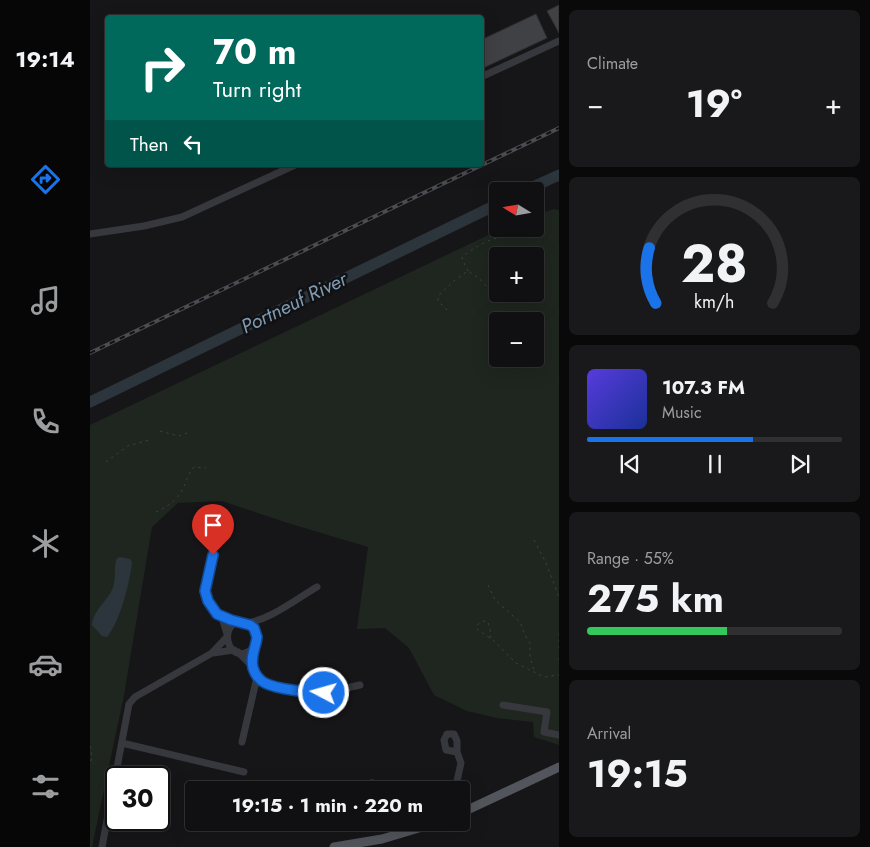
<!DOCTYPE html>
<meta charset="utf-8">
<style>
:root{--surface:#101012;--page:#19191b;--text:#f1f3f6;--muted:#9c9d9f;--line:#303032;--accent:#1a73e8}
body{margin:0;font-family:Jost,sans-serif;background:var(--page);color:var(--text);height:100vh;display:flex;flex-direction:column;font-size:19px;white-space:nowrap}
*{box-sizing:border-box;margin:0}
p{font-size:16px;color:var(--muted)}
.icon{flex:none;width:28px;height:28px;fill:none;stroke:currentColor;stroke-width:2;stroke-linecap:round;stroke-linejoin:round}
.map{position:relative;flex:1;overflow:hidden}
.details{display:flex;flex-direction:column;gap:10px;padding:10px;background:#09090a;width:311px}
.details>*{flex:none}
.banner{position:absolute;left:15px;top:15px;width:379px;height:152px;border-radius:5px;box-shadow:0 5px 20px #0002,0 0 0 1px var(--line);background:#00695c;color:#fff;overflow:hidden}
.needle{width:32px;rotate:281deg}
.tools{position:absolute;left:399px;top:182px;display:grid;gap:10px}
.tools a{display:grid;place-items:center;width:55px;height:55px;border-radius:5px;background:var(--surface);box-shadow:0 5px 20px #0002,0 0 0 1px var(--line);font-size:25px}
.speed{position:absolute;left:15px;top:766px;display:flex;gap:10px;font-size:25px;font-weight:700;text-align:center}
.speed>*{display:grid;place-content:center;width:65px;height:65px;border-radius:50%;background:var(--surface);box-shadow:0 5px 20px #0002,0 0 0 1px var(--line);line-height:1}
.speed .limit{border:2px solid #111;border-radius:8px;background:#fff;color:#111}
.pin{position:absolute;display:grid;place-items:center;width:42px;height:42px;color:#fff;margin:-51px -21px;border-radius:50% 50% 50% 0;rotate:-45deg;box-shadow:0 0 5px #0007}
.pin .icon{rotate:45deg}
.me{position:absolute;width:55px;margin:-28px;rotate:276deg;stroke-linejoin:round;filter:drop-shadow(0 0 4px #0008)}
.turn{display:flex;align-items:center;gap:18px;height:105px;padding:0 25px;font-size:22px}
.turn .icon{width:65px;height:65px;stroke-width:2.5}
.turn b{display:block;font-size:35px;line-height:42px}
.then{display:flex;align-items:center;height:48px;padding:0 25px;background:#0003;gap:10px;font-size:19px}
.big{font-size:38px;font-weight:700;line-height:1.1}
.details .card{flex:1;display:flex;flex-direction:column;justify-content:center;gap:8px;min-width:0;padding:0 18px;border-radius:8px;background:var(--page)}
.details .dial{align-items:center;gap:0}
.dial svg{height:130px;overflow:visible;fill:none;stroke:var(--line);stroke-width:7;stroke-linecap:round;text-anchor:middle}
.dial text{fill:var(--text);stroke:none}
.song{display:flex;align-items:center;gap:15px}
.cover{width:60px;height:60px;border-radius:8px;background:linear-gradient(135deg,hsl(250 70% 55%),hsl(230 70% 35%))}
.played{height:5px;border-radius:2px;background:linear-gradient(90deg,var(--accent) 65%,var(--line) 65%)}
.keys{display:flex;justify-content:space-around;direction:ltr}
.heat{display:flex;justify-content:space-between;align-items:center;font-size:28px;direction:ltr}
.charge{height:8px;border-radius:4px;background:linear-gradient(90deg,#34c759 55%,var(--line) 0)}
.trip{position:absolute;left:95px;top:781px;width:285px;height:50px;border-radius:5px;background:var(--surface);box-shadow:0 5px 20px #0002,0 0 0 1px var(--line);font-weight:700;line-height:50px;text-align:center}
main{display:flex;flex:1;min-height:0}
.tabs{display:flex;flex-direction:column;width:90px;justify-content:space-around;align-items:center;background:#060607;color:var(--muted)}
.tabs .icon{width:35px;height:35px}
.tabs .current{color:var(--accent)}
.tabs b{font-size:22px;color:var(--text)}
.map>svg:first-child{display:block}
</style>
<main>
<nav class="tabs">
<b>19:14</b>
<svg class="icon current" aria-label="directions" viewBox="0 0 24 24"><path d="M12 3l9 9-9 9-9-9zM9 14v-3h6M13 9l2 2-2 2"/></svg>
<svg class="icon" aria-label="music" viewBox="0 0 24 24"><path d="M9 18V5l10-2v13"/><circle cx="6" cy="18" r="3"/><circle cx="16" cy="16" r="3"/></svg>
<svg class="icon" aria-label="phone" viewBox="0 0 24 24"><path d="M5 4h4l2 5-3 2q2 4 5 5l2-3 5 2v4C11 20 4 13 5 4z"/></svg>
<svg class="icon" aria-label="climate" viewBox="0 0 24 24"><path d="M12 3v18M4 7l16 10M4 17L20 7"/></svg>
<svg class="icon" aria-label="car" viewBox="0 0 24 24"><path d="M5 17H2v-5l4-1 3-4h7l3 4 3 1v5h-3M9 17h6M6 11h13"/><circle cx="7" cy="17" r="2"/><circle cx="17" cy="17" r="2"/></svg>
<svg class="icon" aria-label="filters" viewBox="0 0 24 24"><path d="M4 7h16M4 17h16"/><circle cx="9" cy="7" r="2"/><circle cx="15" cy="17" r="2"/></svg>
</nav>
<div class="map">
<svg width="469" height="847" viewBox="0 0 469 847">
<rect width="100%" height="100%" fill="#161618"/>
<path fill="#1e261f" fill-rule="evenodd" d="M464 209 469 210V745L444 737 443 722 407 718 377 711 344 695 319 648 295 628 267 629 278 547 201 524 132 501 88 503 62 527 34 695 2 847H0V425L411 229H445V215ZM408 256H445V294H408ZM408 321H445V359H408Z"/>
<path fill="#2c353c" d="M30 557 40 559 42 562C40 582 30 622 17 637L12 636 2 625C3 611 16 602 22 590 27 579 23 567 27 558Z
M283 779 288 785 301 790H254L259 784Z"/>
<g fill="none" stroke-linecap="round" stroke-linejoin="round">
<path stroke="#2c353c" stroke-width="11" d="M434 191 469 175
M0 402 408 204"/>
</g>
<path fill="#404145" stroke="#303034" d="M469 5V33L457 11Z
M446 14 457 38 391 69V40Z"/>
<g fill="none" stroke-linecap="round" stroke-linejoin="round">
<path stroke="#3d3f44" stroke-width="1" stroke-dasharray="2.5 4" stroke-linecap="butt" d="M378 271 372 259 373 256C385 247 403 236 418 237
M357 310 348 301V296L365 280 378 271C390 279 397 283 401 297
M70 431 89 436 100 432
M16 462 38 446 59 440
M66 512C75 508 86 501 91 492 96 484 97 475 104 467L116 468
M444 540 456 563 469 597
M398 585 405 600 430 622 435 635 440 643V656L444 671
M469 633V652
M400 638 401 634 398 622 393 621 387 625V629L404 641 426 663 454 677 469 675
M469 658V661
M0 746 2 758 0 762"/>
<path stroke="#37383d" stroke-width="7" d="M391 77 469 41
M0 234 54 226 92 217 205 165
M123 555 115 591 118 601 133 621 137 634
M128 614 150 622
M156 623C180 620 206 599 227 587
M163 648C137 671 125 616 156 623 163 624 166 630 167 637L163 648V667L167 677 175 683 219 693H234L270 685
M148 652 163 667
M123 653 144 650
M413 705 457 712 454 732 469 735
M357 734H364L367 741V752L356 750 354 740Z
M152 742 167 677
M32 743 154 772
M365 790 371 763 367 752
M12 847 39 704 45 697 122 653 137 637"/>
<path stroke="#53555c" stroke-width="9" d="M371 813 469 767
M244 847 292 839 349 822"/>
<g stroke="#4a4c52" stroke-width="4">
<path id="rail" d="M0 353 469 128"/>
</g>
<use href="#rail" stroke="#111113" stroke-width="2" stroke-dasharray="5.5" stroke-linecap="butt"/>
</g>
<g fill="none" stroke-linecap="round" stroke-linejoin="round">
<g stroke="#114b97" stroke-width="12">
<path id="route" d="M123 555 115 591 118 601 127 614 141 620 160 625 164 628 167 637C166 648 160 655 163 668 165 674 169 680 175 683 186 689 221 693 234 693"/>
</g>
<use href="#route" stroke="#1a73e8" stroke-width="9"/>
</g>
<g text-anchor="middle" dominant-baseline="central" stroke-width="5" stroke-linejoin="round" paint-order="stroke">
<g font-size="20" font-style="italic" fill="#7f9bb3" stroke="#111113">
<text transform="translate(204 303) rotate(-26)">Portneuf River</text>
</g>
</g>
</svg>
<div class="tools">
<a><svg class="needle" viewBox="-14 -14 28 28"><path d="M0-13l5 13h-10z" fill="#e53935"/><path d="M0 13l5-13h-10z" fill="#9c9d9f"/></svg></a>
<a>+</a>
<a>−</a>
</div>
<div class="speed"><div class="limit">30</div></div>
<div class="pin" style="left:123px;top:555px;background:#d93025"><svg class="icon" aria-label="arrive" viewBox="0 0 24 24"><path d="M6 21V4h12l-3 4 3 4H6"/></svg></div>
<svg class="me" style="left:234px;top:693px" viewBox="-20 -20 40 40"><circle r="17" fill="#1a73e8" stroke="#fff" stroke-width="3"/><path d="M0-11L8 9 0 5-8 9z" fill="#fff"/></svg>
<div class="trip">19:15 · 1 min · 220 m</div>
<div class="banner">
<div class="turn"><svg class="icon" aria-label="right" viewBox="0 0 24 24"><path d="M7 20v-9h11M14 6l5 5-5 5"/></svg><div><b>70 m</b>Turn right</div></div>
<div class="then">Then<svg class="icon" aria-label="left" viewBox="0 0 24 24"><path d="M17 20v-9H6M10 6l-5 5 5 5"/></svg></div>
</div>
</div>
<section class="details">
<div class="card"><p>Climate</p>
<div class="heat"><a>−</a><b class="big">19°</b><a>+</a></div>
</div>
<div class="card dial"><svg viewBox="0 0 100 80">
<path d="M14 69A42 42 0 1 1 86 69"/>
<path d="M14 69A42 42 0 0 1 10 35" stroke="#1a73e8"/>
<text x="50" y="56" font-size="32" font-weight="700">28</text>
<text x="50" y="72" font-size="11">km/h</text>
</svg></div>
<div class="card">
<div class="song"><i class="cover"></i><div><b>107.3 FM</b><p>Music</p></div></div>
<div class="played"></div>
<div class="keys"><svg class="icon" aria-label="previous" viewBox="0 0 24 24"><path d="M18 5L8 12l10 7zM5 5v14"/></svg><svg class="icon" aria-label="pause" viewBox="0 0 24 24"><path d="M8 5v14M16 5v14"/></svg><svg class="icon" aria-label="next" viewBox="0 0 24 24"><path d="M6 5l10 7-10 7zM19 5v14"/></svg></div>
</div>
<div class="card"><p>Range · 55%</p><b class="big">275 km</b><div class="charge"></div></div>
<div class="card"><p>Arrival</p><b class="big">19:15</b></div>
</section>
</main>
